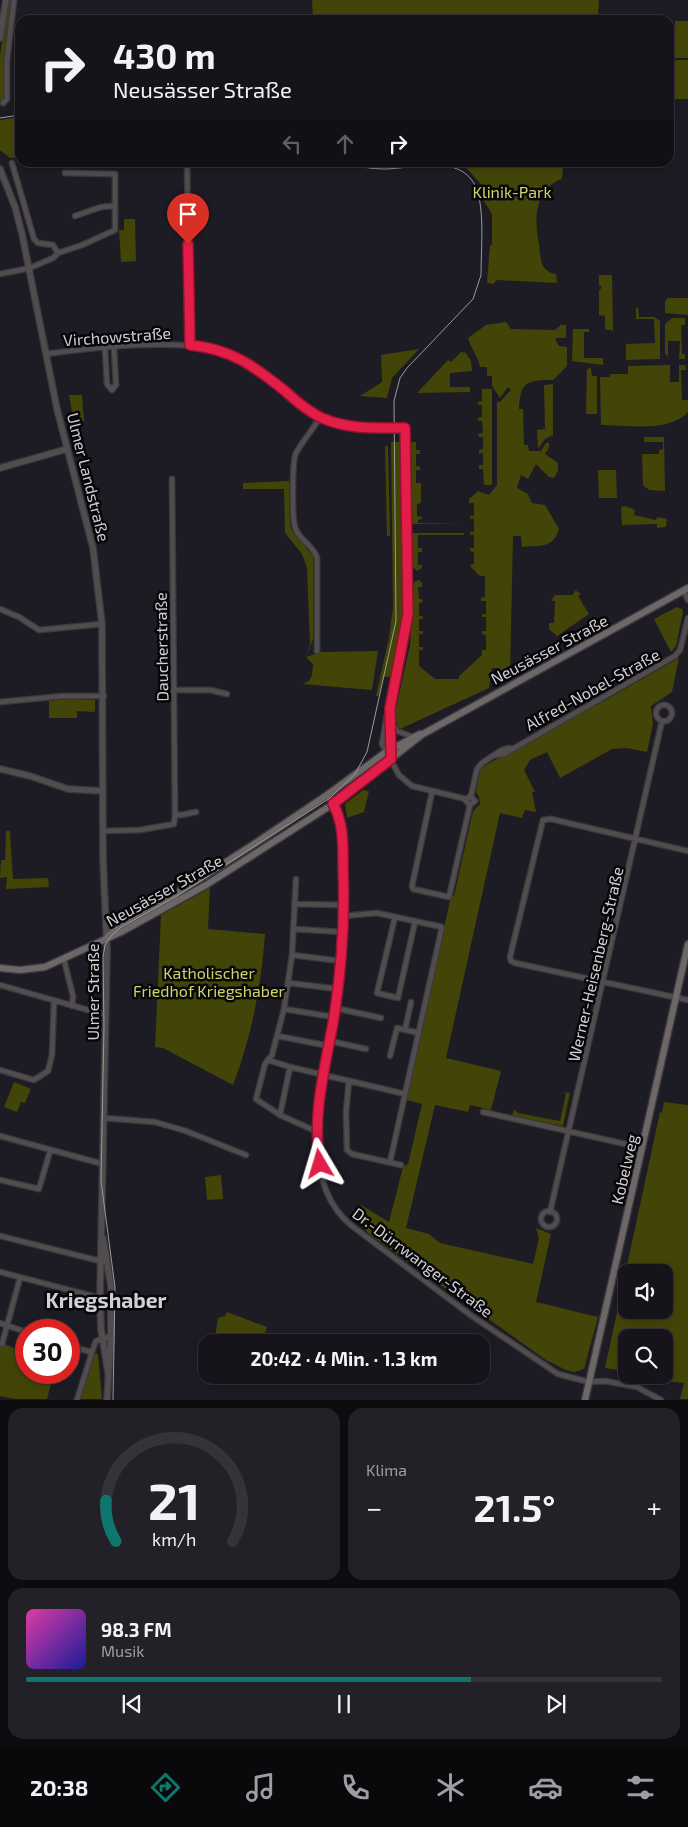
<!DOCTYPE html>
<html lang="de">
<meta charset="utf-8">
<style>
:root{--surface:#16141a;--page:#232127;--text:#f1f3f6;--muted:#9e9ea2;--line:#353339;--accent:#0f766e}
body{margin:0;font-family:"Exo 2",sans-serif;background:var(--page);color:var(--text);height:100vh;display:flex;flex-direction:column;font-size:19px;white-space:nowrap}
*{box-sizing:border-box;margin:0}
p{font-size:16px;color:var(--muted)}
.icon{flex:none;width:28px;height:28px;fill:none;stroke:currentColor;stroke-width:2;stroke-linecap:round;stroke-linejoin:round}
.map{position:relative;height:1400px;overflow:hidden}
.panel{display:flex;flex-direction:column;gap:8px;padding:8px;background:#0c0b0e;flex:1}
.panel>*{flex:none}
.hud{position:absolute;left:15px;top:15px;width:659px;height:152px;border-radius:15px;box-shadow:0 2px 8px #0003,0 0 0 1px var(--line);background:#16141a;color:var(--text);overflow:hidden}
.tools{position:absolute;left:618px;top:1264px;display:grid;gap:10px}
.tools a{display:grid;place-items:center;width:55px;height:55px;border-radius:10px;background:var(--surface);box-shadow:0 2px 8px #0003,0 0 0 1px var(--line);font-size:25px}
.speed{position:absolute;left:15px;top:1319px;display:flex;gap:10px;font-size:25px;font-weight:700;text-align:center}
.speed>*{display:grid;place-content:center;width:65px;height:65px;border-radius:50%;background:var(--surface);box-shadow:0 2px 8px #0003,0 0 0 1px var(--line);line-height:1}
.speed .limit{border:8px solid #d22;background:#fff;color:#111}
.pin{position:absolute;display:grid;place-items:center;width:42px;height:42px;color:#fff;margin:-51px -21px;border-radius:50% 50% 50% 0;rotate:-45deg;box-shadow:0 0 5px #0007}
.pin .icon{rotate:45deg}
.me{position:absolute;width:55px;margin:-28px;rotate:353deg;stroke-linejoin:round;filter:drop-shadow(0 0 4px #0008)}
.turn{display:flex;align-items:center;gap:18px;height:105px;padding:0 15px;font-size:22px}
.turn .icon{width:65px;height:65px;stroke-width:2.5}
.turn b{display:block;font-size:35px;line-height:42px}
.lanes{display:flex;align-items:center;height:48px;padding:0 15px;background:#0003;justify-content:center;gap:25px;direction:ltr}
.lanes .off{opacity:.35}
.big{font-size:38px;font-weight:700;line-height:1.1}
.panel .tile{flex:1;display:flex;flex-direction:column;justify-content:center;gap:8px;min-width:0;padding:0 18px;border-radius:15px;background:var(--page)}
.panel .dial{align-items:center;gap:0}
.dial svg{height:130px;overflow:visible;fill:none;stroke:var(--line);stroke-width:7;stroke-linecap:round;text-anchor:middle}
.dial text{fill:var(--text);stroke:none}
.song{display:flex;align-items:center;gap:15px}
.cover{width:60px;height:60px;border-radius:8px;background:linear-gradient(135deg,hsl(320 70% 55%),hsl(240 70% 35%))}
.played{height:5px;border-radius:2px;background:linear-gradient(90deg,var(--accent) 70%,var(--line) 70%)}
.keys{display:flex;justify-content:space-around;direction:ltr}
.heat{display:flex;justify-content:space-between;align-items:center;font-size:28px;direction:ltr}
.panel .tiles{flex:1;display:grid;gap:8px;grid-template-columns:1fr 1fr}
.tile:last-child{grid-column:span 2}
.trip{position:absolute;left:198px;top:1334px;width:292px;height:50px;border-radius:15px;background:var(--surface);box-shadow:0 2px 8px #0003,0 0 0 1px var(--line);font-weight:700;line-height:50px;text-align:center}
.tab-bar{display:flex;height:80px;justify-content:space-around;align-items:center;background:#09080a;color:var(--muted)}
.tab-bar .icon{width:35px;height:35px}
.tab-bar .active{color:var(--accent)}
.tab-bar b{font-size:22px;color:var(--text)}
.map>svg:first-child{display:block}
</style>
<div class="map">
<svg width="688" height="1400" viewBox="0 0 688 1400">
<rect width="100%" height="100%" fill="#1d1b23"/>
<path fill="#434508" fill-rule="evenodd" d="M9 0H12L5 53 4 99 0 103V55Z
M312 0H599L598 20H313Z
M675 21H688V58H675Z
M675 60H688V99H675Z
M20 117V157L10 158 0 150V120Z
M462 163H573L563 168 562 179C534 188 534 220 539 244 541 258 539 271 556 274L557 283 496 280 494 284 487 283 490 245H492V214L484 201 480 183Z
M124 219H135L136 261 121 262 119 230H124Z
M599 275H612L613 331 605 329V316L599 315V291L602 287 599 285Z
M668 298H688V315L665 313V301Z
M638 307 639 317H654L660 321V359L626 360V344L655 343 654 319H636V308Z
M672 318H685V325H681L682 354H685V359H679L680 341H668V357L665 353V324Z
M506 322 511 329 555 330 561 325H566V338H556V341L559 346 567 347V366L553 380C528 380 520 381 519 409H523L524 445H528L529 451H541L546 443H549V448L545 454 558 463V471L554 478 549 477 536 464 528 479 521 475 517 488 528 494 532 503 545 505 559 529C553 549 540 545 522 547L521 536H513L510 675 502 679 499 668H492L489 688 400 729 394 718 410 645 414 582 419 580 422 583V587H418L419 599H422L423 602 419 603V616H423V619H419V631H423V634H419V647H423V650H419V666L435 679H459V676L482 655V650H486V635L482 634V631H486V617H482V614H486V601H481V598L485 597V576H480L471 567 470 565 474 564V552L470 551V548H474V535H470V532H474V519H470V516H474V503H469V499L478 491 489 495 497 485V402H500L511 390 508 387 500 398 492 386V376H487V367H480C478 356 471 349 468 338L486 325Z
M573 329H589V332H584V358H603V365L572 361Z
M419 349 392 378 387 398 360 396 382 382 381 355Z
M461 352 466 353 471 361 472 371 450 373V387H470V392L417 393 448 360 451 362Z
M670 365V382H679V365H685L686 370H681L682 400H688V412C669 433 626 425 601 425L600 377H610V374H628V366Z
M591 368 592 376H597V414H586L587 369Z
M553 384V435L545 439 538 449 537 430 545 429 544 385Z
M482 389H492V485H484L483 469H479V465H483V453H479V450L483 449V437H479L478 434 483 433 482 421H478V418L482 417V405H478V402L482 401Z
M69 395H82L84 421 74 423Z
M644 437H664L665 491 649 490 643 485 642 454H659V450L663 449V442H644Z
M391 442H402L403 611 392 674 389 677H383L379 696H376L389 638 393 607Z
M411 442H416V450H420V454H416V466L420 467V470H416V483H421V503L417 504V516L422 517V519L418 520V523L462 524H412Z
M385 446H388L390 536H387Z
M598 470H616L617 498H599Z
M289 481 290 525 292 531 313 556V639L306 657 321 652 378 651 372 690 302 684C313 681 312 675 313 664L306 657 310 644 307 568 302 554 285 533 284 489H243V483Z
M625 506 635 510 634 515 656 520 657 517 667 519 666 527 657 528V524L622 525 621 507Z
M412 533H464V535H418V548H422V552H418V565H422V568L417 571 413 567Z
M575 590 581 594 578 596 589 614 557 636 549 629V623H554L555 601H551L555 595H573Z
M677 607 682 609 683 612 676 646 671 652 654 619Z
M679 658 672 692 651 706 653 724 647 752 627 748 612 749 560 778 547 752 530 760 524 770 535 792H532L536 812 525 810 522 818 500 813 446 1058 501 1071 491 1110 470 1105 468 1112 435 1105 406 1228 429 1234 440 1243 533 1264 539 1238 536 1228 551 1234 536 1302 598 1317 584 1369 574 1372 566 1370 546 1360 369 1234 354 1217 361 1205 389 1222 403 1167 408 1164 422 1104 406 1100 451 896H454L473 811 480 804 479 797 476 792 480 771 484 766 538 737 539 735 553 730V727L575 717 579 713 604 701Z
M67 699 95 700V712L77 711V718H49V701Z
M363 790 369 791 364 812 347 818 345 804Z
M6 831H10L13 879 48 878 49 887 6 889 7 877 0 878 1 860H5Z
M210 888 208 929 265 934C261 987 252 1035 233 1085L163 1048 155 1047 161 915Z
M14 1082 31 1089 25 1103 21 1102 17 1112 4 1107Z
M563 1092 570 1093 563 1126 512 1116 514 1109 518 1113 560 1121 566 1093Z
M664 1102 688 1105V1399H680L684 1383 665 1381 644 1375H664V1338H626V1371L605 1368 660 1112 662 1113ZM626 1272H664V1310H626Z
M221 1175 223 1199 207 1200 205 1177Z
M227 1312 267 1327 262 1342H216L215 1338 218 1318 225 1316Z
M0 1342 26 1353V1372L50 1373 51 1383 47 1399H15L0 1396Z
M94 1353 98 1354 102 1399H80Z"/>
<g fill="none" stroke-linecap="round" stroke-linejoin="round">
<g stroke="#3a383f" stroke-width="7">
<path id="minor" d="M3 103 7 99V60L14 0
M187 162 190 345
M12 163 34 239 38 243 53 245 58 253
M75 216 101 207 114 206
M0 274 30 268 53 258 58 253 82 245 115 230V174L65 173
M105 349 107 384 112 390 116 385 114 348
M46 354C96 347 193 335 238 357 255 365 269 378 283 390 330 429 347 429 405 428L408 614 390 708 391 759
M172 479 175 814
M684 591 688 600
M0 609 19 617 39 630 102 624
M317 651V558C314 545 298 540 295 527 292 517 292 461 296 453 303 440 313 430 320 417
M173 690H210L227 694
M0 702 63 696H104
M656 713a8 8 0 1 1 16 0a8 8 0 1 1-16 0Z
M387 715 382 744 399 775 412 786 466 799
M390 719 397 731 413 737
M496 755 504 754 675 656 680 650 688 618
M432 792 412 886 413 889 449 897 470 805 475 801 470 796 466 801 470 805
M327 795C344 819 343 844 343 872 344 910 343 948 339 986 331 1054 287 1174 352 1226L469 1314 558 1374 589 1382 605 1381 637 1387 661 1400
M471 796 477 769 482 763 502 750 510 748
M103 831 140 830 174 824 175 814 181 815 196 812
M688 851 551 819 543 820 510 957 511 961 515 963 688 1000
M296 879 292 955 284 1009 272 1055 265 1064 256 1099 280 1115 311 1129H317
M294 904 343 905
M343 916 377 913 442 927 390 1162
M395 917 377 993 398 998 415 922
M293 929 343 932
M292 955 341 961
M64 960 73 996 72 1006
M289 983 338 989
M0 985 106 1015
M335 1008 381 1018
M284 1009 334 1017
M405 1030 411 1002
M278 1036 329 1046
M330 1041 366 1049
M390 1056 397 1028 419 1033
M268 1060 290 1067 405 1094
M0 1070 34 1080 48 1071 52 1055 54 1001
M349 1081 346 1112 347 1150 352 1154 401 1165
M483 1112 643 1148
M280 1115 290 1067
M104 1118 155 1122 186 1131 246 1155
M0 1136 103 1164
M0 1180 39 1189 50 1151
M541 1219a8 8 0 1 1 16 0a8 8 0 1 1-16 0Z
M550 1212 662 721
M0 1236 104 1262
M0 1272 100 1298
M0 1323 26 1332
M2 1344 20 1278
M69 1346 91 1352
M77 1400 94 1346 96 1341 111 1336"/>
</g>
<g stroke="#3a383f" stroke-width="8">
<path id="tertiary" d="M0 38 6 0
M0 169 15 207 22 234 57 409 93 548 102 624 103 858 107 950 100 1298 101 1329 108 1372
M0 468 67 449
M0 769 30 776 68 789 103 791
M103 1238 111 1286V1336L107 1400"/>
</g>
<g stroke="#3a383f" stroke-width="9">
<path id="secondary" d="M108 936 119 925 176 894 254 844 327 795 386 752 420 734
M0 968 20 970 45 967 121 932 206 885 333 804 423 734 688 588
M585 1400 688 944"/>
</g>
<use href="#minor" stroke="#514c4d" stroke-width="4.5"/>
<use href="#tertiary" stroke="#514c4d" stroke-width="5.5"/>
<use href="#secondary" stroke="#6e6768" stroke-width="6"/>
<path stroke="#9a999f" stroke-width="1" d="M0 118 20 115
M113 1400 115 1287 101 1181 104 1026 103 957 105 945 111 936 120 928 177 896 330 798 355 774 367 752 396 621 394 401 400 378 407 368 473 299 481 275C481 250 484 221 479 197 469 151 418 168 386 169 372 169 358 167 344 162"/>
</g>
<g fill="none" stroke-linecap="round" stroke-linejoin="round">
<g stroke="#92132f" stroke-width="12">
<path id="route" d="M188 244 190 345C231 349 254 366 285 391 296 401 309 412 322 418 350 430 376 428 405 428L408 614 390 708 391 759 333 804C344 823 343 846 343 867 345 915 342 963 335 1011 327 1062 311 1112 320 1164"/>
</g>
<use href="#route" stroke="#e11d48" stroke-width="9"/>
</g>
<g text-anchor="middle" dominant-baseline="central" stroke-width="5" stroke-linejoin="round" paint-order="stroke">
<g font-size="16" fill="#cfd46a" stroke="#070709">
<text x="512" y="191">Klinik-Park</text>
<text x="209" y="972">Katholischer<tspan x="209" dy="18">Friedhof Kriegshaber</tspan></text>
</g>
<g font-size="16" fill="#d1d0d5" stroke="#070709">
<text transform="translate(117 336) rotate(-4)">Virchowstraße</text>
<text transform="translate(89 477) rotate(76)">Ulmer Landstraße</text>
<text transform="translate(161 647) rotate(-91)">Daucherstraße</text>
<text transform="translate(549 649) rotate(-28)">Neusässer Straße</text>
<text transform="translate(592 689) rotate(-29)">Alfred-Nobel-Straße</text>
<text transform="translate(164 890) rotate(-29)">Neusässer Straße</text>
<text transform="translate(595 964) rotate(-77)">Werner-Heisenberg-Straße</text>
<text transform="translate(92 992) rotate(-90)">Ulmer Straße</text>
<text transform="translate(624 1169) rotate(-77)">Kobelweg</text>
<text transform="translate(423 1262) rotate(37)">Dr.-Dürrwanger-Straße</text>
</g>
<g font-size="21" font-weight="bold" fill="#d1d0d5" stroke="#070709">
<text x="106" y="1299">Kriegshaber</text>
</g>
</g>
</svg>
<div class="tools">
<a><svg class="icon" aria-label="sound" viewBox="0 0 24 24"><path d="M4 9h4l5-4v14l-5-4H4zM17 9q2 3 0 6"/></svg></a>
<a><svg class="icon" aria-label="search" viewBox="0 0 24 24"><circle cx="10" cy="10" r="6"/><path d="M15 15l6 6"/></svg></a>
</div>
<div class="speed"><div class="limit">30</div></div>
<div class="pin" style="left:188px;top:244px;background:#d93025"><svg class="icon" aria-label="arrive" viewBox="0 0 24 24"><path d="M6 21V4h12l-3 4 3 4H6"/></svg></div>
<svg class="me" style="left:320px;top:1164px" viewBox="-20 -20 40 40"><path d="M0-17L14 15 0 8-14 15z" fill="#e11d48" stroke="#fff" stroke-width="4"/></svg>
<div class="trip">20:42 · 4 Min. · 1.3 km</div>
<div class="hud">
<div class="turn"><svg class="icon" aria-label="right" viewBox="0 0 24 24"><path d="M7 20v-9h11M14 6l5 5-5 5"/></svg><div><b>430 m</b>Neusässer Straße</div></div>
<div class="lanes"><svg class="icon off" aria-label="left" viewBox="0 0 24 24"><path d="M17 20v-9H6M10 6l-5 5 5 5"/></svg><svg class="icon off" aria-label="ahead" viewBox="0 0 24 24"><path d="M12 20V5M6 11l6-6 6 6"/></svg><svg class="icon" aria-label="right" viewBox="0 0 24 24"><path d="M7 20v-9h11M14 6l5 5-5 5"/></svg></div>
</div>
</div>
<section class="panel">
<div class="tiles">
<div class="tile dial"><svg viewBox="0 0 100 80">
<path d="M14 69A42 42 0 1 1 86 69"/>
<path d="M14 69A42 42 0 0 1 8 44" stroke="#0f766e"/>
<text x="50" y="56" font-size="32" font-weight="700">21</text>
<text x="50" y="72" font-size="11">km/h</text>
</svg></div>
<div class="tile"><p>Klima</p>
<div class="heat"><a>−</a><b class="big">21.5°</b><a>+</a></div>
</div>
<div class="tile">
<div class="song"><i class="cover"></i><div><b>98.3 FM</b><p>Musik</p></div></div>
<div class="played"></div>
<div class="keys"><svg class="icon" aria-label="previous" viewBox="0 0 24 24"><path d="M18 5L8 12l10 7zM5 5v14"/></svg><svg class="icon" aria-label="pause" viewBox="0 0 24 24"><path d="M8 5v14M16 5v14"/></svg><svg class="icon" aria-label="next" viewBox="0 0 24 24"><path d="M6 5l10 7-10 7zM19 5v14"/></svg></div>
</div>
</div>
</section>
<nav class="tab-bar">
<b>20:38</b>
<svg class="icon active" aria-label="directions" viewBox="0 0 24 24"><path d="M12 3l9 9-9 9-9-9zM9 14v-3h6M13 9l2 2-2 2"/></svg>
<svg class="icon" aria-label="music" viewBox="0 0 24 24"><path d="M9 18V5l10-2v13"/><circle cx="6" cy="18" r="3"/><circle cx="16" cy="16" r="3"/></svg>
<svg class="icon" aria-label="phone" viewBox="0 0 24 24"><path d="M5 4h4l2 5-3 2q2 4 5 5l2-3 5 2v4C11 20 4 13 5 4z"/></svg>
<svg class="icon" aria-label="climate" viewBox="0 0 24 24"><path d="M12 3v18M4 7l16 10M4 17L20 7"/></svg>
<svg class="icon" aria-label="car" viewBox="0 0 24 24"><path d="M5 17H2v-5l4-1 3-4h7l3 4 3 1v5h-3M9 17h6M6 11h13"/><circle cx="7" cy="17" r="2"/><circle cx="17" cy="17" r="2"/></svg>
<svg class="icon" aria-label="filters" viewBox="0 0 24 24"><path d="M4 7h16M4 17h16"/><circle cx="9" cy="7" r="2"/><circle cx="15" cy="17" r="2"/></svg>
</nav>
